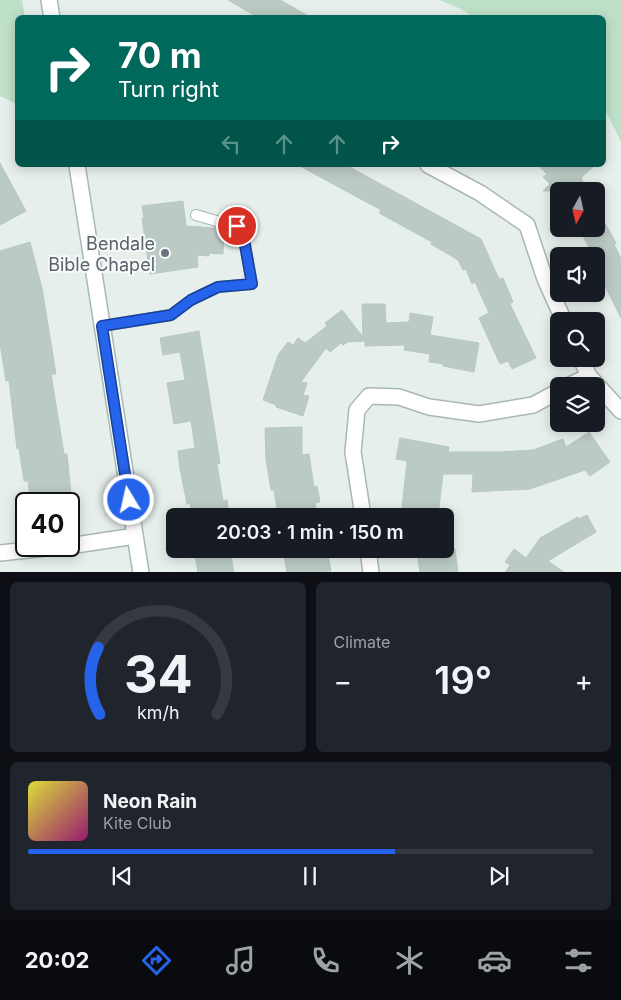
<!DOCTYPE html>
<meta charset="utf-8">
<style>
:root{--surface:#171b24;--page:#20242c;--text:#f1f3f6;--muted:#9ea1a6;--line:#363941;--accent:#2563eb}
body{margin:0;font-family:Inter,sans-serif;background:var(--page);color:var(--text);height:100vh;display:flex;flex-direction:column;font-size:19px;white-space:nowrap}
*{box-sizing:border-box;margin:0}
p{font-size:16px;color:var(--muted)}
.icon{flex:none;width:28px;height:28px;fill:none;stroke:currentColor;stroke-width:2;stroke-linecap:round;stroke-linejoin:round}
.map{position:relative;height:572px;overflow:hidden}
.drawer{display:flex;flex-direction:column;gap:10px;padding:10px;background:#0d0f14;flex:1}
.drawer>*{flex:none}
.guide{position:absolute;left:15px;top:15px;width:591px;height:152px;border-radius:8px;box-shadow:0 2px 12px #0003;background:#00695c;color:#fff;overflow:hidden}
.needle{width:32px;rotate:188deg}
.tools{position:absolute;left:550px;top:182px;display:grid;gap:10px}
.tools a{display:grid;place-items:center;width:55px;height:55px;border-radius:8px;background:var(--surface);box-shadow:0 2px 12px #0003;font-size:25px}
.speed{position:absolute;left:15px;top:492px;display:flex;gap:10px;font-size:25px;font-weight:700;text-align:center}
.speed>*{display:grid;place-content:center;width:65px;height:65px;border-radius:50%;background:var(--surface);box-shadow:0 2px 12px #0003;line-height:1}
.speed .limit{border:2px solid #111;border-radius:8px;background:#fff;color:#111}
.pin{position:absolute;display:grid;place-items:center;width:42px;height:42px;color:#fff;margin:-21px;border:2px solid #fff;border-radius:50%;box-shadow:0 1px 5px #0007}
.me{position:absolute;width:55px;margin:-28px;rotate:351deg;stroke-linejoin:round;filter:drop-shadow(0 0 4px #0008)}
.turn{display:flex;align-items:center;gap:18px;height:105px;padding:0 20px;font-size:22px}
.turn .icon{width:65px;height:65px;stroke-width:2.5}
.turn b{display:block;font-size:35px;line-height:42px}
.lanes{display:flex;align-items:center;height:48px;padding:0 20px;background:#0003;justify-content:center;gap:25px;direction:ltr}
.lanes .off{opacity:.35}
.big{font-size:38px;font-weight:600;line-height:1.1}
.drawer .card{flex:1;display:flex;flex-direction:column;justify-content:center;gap:8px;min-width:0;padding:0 18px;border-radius:8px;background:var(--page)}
.drawer .dial{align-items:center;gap:0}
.dial svg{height:130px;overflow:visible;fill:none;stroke:var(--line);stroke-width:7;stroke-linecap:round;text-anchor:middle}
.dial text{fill:var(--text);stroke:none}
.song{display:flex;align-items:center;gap:15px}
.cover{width:60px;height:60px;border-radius:8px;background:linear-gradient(135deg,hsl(60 70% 55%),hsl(320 70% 35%))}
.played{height:5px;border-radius:2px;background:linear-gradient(90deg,var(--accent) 65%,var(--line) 65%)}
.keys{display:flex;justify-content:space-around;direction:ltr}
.heat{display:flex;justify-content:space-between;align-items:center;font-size:28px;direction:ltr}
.drawer .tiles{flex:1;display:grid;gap:10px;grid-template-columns:1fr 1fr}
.card:last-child{grid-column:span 2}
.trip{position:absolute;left:166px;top:508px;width:288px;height:50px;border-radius:8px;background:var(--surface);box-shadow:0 2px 12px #0003;font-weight:600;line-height:50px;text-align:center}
.tab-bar{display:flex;height:80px;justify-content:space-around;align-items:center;background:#090b0e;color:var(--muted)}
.tab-bar .icon{width:35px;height:35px}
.tab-bar .on{color:var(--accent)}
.tab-bar b{font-size:22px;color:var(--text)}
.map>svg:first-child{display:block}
</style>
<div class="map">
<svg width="621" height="573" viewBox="0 0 621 573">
<rect width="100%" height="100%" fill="#e6efeb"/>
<path fill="#bfe0c8" d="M0 0H22L25 17 18 18 17 104 0 96Z
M440 0H621V142L604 107V18L474 17 461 9Z"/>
<path fill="#bbcac4" stroke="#b8c9c2" d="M228 0H280L312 18H259Z
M0 163 26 211 0 225Z
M298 165H346L481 239 499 279 503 278 513 302 510 304 536 358 512 369 508 361 500 364 479 318 489 313 475 282 472 284 466 269 463 270 458 260 431 244 432 242 379 213 381 210Z
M538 165H595L581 178 588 191H543L550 184 543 177 547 174Z
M183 201 186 226 215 228 224 230 223 254 209 253V256L197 255 198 267 150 274 142 218H144L142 206Z
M596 207 616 243 614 244 621 259V318L596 268V256H594L579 229H596Z
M30 242 42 288 56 374H51L64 454H67L72 503 31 504 28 481H24L19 448 17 449 9 380 6 381 0 343V251Z
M362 304H385L386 323 409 322 410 313 433 317 430 335 479 343 474 372 443 366V364L429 362 430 354 404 350 405 345 365 346V341L348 342 343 345 341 343 330 352 326 348 301 382 307 383 303 395 309 396 303 416 276 407V405L263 400 278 355 288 342 293 345 298 338 305 343 327 326 325 323 342 310 363 337Z
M199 331 220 463 217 464 223 501 227 500 229 516H192L190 503 187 504 180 469 178 451 195 448 191 421 174 424 167 383 185 380 180 352 163 355 160 338Z
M302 427V455L309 454 314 487 317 486 320 502 315 503 317 516H278L274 490H271L266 459 265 428Z
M589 432 610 462 590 476 585 470 530 489 472 492 473 474H443L438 516H401L407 461 396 459 400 438 449 447 448 452H499L533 450 563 439 566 447Z
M587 515 596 532 548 561 565 573H505L510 565 505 562 514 549 526 558 540 538 578 517 579 519Z
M194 549H230L234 573H198Z
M283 549H322L323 555 328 554 331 571 287 573Z
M429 549H455L458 573H420L417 551Z"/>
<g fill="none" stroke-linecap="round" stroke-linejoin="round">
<g stroke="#a8b8b2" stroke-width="12">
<path id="lane" d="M102 326 171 315 191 300 218 287 252 284 245 245 237 227 196 215"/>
</g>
<g stroke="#a8b8b2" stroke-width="18">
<path id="street" d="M428 165 480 193 527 225 545 279 564 321
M581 359 589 376 621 411
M568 386 589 376
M363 516 353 452 357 410 369 396 399 397 429 407 479 414 533 405 559 391
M69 546 135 536
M368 549 371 573
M0 553 64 546"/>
</g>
<g stroke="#a4bbb3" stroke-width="18">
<path id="secondary" d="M49 0 52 18
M77 165 141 573"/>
</g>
<use href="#lane" stroke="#fff" stroke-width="10"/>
<use href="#street" stroke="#fff" stroke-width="15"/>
<use href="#secondary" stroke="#fff" stroke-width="15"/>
</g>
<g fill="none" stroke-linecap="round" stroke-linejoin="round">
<g stroke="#184099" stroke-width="12">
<path id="route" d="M129 500 102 326 171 315 191 300 218 287 252 284 245 245 237 226"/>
</g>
<use href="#route" stroke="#2563eb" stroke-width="9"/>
</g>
<circle fill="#6b7280" stroke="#f7fbf9" stroke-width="2" cx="165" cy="253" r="5"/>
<g text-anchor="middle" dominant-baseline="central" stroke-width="4" stroke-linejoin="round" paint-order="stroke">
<g font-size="18" fill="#5b616d" stroke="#f7fbf9" text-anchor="end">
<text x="155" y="243">Bendale<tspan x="155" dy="21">Bible Chapel</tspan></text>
</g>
</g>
</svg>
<div class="tools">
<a><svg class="needle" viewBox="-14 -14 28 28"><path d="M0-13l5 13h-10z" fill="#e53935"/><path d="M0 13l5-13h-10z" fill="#9ea1a6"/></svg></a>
<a><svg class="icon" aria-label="sound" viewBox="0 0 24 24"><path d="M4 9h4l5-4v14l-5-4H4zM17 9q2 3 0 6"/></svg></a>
<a><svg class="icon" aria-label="search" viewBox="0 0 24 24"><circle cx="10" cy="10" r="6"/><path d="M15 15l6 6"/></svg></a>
<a><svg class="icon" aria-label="layers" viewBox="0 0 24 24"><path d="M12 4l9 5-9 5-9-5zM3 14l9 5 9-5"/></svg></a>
</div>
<div class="speed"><div class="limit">40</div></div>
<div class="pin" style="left:237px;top:226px;background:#d93025"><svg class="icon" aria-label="arrive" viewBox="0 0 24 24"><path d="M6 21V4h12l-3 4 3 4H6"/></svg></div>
<svg class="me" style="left:129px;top:500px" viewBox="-20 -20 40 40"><circle r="17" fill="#2563eb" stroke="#fff" stroke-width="3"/><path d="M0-11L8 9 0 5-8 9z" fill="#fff"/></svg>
<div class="trip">20:03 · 1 min · 150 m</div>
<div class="guide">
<div class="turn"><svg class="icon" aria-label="right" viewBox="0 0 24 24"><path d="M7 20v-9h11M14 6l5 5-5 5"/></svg><div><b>70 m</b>Turn right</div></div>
<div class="lanes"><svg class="icon off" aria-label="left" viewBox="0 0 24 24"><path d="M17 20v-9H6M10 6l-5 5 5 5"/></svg><svg class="icon off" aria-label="ahead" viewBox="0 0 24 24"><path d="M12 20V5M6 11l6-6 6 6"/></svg><svg class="icon off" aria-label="ahead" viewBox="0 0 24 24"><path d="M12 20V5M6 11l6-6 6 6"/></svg><svg class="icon" aria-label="right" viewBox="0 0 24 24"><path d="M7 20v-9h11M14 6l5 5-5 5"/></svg></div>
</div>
</div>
<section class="drawer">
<div class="tiles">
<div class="card dial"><svg viewBox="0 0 100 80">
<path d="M14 69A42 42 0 1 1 86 69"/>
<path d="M14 69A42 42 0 0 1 13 28" stroke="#2563eb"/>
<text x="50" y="56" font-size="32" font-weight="700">34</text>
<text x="50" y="72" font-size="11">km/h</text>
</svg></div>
<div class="card"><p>Climate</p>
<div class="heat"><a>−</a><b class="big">19°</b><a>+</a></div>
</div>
<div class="card">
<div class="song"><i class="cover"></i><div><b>Neon Rain</b><p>Kite Club</p></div></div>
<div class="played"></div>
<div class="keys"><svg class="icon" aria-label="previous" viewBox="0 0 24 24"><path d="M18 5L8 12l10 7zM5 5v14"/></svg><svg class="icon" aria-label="pause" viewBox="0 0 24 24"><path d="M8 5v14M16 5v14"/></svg><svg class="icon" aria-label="next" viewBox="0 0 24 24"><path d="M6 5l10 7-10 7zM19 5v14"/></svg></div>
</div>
</div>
</section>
<nav class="tab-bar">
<b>20:02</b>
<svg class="icon on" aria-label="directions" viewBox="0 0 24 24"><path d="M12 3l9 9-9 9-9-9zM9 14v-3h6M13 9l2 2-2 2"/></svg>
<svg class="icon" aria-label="music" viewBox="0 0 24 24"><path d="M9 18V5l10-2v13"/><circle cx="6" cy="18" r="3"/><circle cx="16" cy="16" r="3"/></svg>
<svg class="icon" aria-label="phone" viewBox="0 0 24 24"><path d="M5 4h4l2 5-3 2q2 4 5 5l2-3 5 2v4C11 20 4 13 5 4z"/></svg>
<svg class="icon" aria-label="climate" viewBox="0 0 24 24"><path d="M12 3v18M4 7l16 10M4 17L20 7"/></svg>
<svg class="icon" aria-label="car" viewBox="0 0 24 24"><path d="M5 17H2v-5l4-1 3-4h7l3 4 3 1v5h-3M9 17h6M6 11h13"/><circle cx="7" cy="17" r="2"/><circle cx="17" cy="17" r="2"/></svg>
<svg class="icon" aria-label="filters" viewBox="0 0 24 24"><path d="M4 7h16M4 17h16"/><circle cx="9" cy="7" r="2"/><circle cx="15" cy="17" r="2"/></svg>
</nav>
